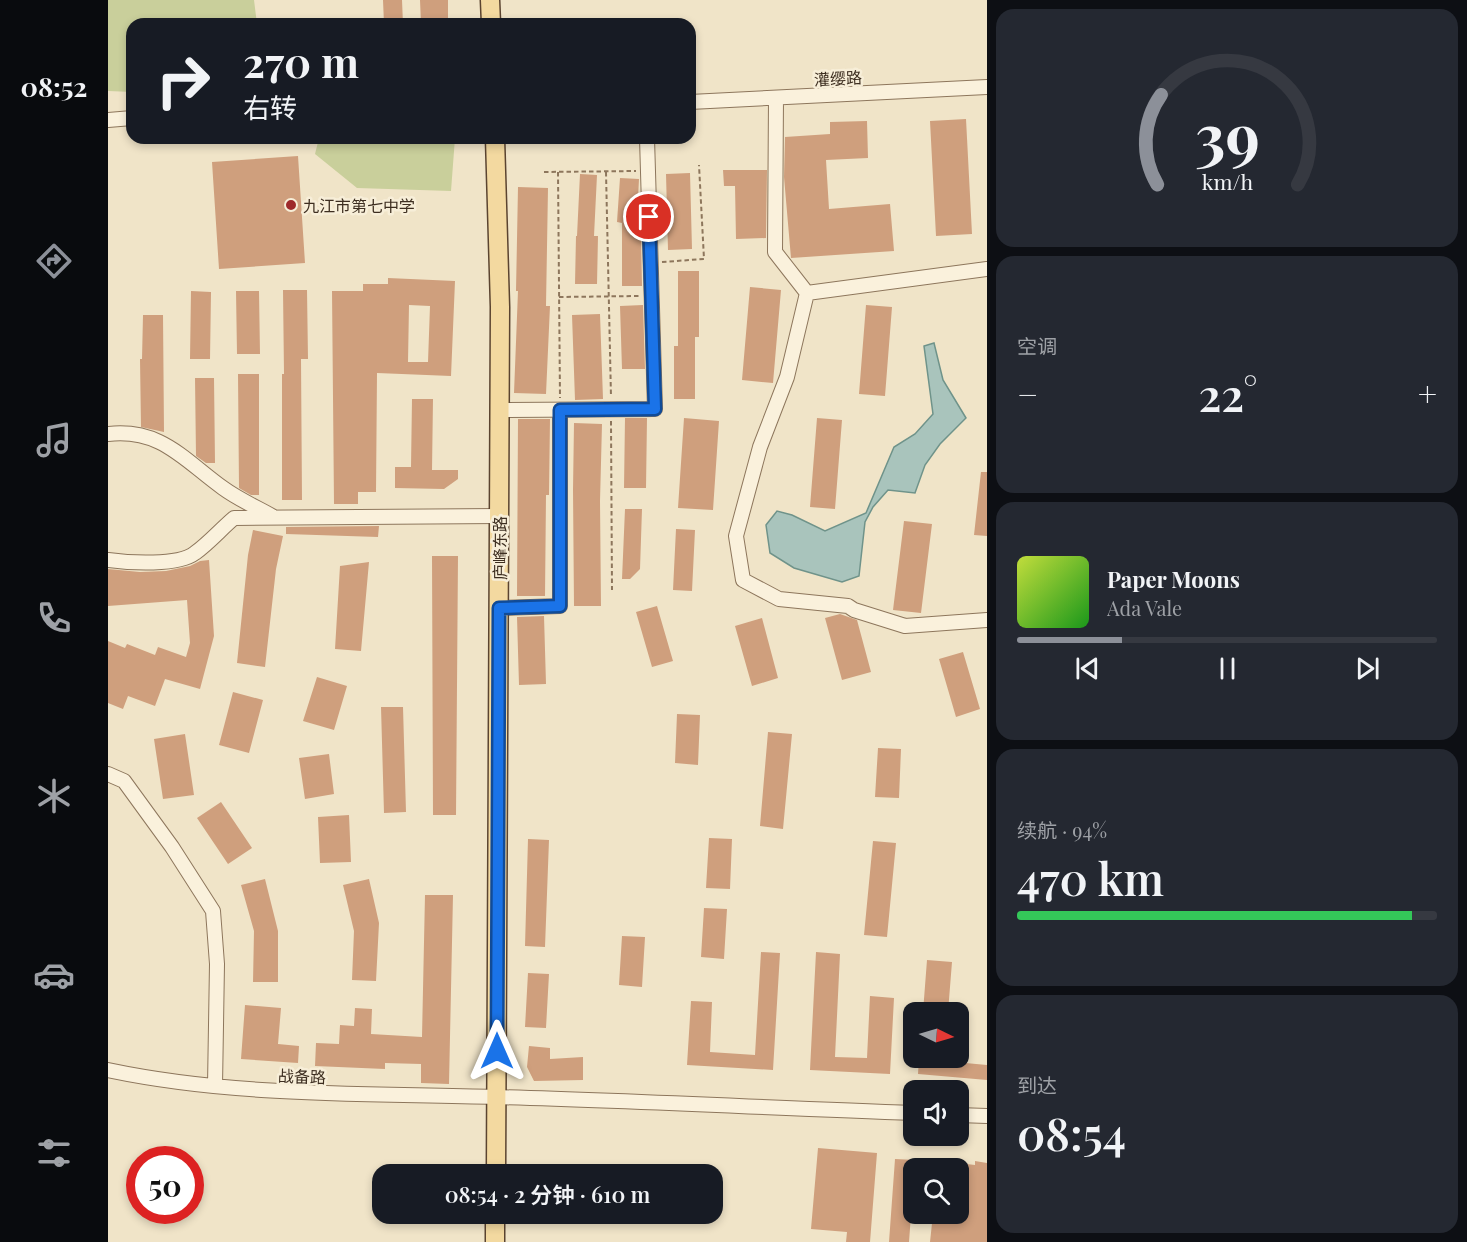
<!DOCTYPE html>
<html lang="zh">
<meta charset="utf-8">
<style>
:root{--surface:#171b24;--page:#242831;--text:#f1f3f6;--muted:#9ea1a6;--line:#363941;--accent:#8c9099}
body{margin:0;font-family:"Playfair Display","Noto Sans SC",serif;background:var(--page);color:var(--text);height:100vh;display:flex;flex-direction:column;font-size:22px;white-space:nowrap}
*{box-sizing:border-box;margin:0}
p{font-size:20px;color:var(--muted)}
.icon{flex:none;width:33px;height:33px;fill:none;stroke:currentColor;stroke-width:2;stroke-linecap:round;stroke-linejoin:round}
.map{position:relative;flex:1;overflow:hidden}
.drawer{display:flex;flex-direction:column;gap:9px;padding:9px;background:#0d0f14;width:480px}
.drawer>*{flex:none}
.banner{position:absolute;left:18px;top:18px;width:570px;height:126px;border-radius:18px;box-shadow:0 3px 9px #0003;background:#171b24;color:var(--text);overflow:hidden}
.needle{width:39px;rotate:95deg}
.buttons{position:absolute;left:795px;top:1002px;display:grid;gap:12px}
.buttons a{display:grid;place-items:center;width:66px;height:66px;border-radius:12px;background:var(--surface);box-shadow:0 3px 9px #0003;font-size:30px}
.speed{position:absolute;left:18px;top:1146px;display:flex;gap:12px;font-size:30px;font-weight:700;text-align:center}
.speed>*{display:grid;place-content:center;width:78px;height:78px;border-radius:50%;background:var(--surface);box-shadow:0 3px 9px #0003;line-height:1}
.speed .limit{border:9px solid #d22;background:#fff;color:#111}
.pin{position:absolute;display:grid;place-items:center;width:51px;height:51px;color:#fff;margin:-26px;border:3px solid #fff;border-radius:50%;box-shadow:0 2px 6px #0007}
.me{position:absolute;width:66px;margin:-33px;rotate:0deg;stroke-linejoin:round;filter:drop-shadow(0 0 4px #0008)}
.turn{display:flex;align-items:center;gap:21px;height:126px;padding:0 18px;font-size:27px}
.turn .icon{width:78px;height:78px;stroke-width:2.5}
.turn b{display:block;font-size:42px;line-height:51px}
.big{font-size:45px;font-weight:600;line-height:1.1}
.drawer .card{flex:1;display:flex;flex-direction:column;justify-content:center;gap:9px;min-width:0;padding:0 21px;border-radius:18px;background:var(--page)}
.drawer .dial{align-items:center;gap:0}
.dial svg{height:156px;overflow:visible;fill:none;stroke:var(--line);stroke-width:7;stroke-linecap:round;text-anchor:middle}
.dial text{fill:var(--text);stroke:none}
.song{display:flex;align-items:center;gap:18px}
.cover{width:72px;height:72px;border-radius:9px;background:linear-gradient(135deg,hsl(70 70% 55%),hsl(120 70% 35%))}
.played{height:6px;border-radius:3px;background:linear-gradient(90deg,var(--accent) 25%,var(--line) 25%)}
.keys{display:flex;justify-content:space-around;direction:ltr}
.heat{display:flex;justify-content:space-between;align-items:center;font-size:33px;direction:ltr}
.charge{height:9px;border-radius:4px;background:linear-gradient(90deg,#34c759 94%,var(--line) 0)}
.trip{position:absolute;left:264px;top:1164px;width:351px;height:60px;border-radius:18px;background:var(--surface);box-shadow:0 3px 9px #0003;font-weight:600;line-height:60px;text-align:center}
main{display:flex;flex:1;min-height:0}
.tabs{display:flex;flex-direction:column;width:108px;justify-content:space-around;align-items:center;background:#090b0e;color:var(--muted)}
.tabs .icon{width:42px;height:42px}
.tabs .active{color:var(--accent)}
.tabs b{font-size:27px;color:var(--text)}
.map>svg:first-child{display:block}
</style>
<main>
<nav class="tabs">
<b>08:52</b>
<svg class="icon active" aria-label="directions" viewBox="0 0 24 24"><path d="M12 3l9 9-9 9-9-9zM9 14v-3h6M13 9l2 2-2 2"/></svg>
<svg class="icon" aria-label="music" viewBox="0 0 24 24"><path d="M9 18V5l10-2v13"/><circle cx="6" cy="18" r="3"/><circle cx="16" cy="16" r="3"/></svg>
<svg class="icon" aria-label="phone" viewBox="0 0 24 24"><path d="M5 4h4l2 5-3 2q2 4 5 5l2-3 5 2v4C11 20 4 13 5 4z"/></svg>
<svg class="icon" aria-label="climate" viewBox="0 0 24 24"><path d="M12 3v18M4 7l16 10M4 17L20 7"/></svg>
<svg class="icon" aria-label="car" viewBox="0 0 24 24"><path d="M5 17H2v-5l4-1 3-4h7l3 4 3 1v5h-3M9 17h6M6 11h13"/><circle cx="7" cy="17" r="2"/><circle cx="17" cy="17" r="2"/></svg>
<svg class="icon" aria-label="filters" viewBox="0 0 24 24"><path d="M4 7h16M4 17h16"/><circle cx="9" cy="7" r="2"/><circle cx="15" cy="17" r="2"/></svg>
</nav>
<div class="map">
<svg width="879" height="1242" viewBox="0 0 879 1242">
<rect width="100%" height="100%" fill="#f0e4c8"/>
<path fill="#c9cf9b" d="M0 0H146L149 24H24V92L0 91Z
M211 138H347L343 191 249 188 207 154Z"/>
<path fill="#a9c4bc" stroke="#6f938a" stroke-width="1.5" d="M826 343 835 380 858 418 832 444 817 465 807 493 780 490 765 507 757 522 751 576 734 582 686 568 662 553 658 525 669 511 684 515 717 531 758 513 786 447 807 434 825 414 816 346Z"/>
<path fill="#cf9f7d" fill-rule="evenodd" d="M275 0H294L295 24H276Z
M312 0H340V24H313Z
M858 119 864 234 828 236 822 121Z
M759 121 760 158 718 160 721 209 782 204 786 251 683 258 676 177 677 137 722 134V122Z
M190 156 197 263 111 269 104 162Z
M615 170H659L658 238 628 239 627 186H616Z
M582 173 584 249 560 250 558 174Z
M472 174 489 175 486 236H490L489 284H467L468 236H469Z
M512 178 531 179 528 236H533L534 286H514V223L509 222Z
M410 187 440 188 438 306H442L438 394 406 393 410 291H408Z
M570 271H591V337H587V399H566V346H570Z
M280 278 347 281 343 376 269 373 268 492H250V504H226L224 291H255V284H280ZM301 305 322 306 320 362H300Z
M642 287 673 290 665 383 634 380Z
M175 290H199L200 359H193L194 500H174V374H176Z
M83 291 103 292 102 359H82Z
M128 291H151L152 354H129Z
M535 305 537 369H514L512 306Z
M758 305 784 307 777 396 751 394Z
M492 314 495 399 467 400 464 315Z
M35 315H55L56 432 33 427 32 359H34Z
M130 374H151V495H143L131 488Z
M87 378H106L107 463H98L88 456Z
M304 399H325L324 470H350V479L336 489 287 488V467H303Z
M517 418H539L538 488H516Z
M576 418 611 421 605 510 570 508Z
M709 418 734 420 727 509 702 507Z
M410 419H442L441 495H438L437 596H409Z
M466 423 494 424 492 501 493 606H466L465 490Z
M873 472H879V536L866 535Z
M517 509H534L532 569 522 579H514Z
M796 521 824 524 813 613 785 610Z
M271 526 270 537 178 534V527Z
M568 529 587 530 584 591 565 590Z
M145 530 175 536 168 569 157 667 129 663 140 555Z
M324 556H350L348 815H325Z
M101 560 106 636 92 689 57 679 47 706 20 696 15 709 0 703V641L17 648 19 644 47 655 50 647 78 657 82 643 79 600 0 606V569L32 572 58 571 82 566 92 561Z
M261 562 253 651 227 649 232 566Z
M549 606 565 661 544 667 528 612Z
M732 614 749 620 763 672 734 680 717 618Z
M436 616 438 684 411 685 409 617Z
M654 618 670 678 644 686 627 626Z
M855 652 872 709 848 717 831 659Z
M209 677 239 686 226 730 195 721Z
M125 692 155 700 141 753 111 745Z
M273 707H295L298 812 276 813Z
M569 714 592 715 590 765 567 763Z
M660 732 684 734 675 829 652 826Z
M77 734 86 795 55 799 46 739Z
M770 748 793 749 791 798 767 797Z
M221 754 226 794 197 799 191 758Z
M113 802 144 848 120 864 89 818Z
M241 815 243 862 212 863 210 817Z
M601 838 624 839 622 889 598 888Z
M420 839 441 840 437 947 417 946Z
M765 841 788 843 779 937 756 935Z
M157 879 170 931V982H145L146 931 133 885Z
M261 879 271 923 268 981 244 980 246 931 235 885Z
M317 895H345L341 1084 313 1083V1064L277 1063V1069L207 1066 208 1043 231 1044 232 1025 246 1026 247 1008 264 1009 263 1034 314 1037Z
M596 908 619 909 616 959 593 957Z
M514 936 537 937 534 987 511 985Z
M653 952 672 953 665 1070 579 1065 583 1001 604 1002 602 1052 647 1055Z
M708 952 732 954 727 1057 759 1058 762 996 786 998 782 1074 702 1070Z
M819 960 844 962 840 1012H815Z
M420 973 441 974 438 1028 417 1027Z
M137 1005 173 1008 170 1044 191 1046 190 1063 133 1059Z
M421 1046 442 1048V1059L475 1057V1080L426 1081 419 1067Z
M811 1058H836V1061L879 1065V1080L810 1074Z
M710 1148 769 1153 762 1242H738L739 1232 703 1229Z
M787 1159 807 1160 801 1242H781Z
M867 1161 879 1163V1242H822L825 1214H850V1163L867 1165Z"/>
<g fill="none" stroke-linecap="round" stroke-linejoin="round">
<g stroke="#8d765c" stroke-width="16">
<path id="minor" d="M668 98 667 252 699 293
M582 102 879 87
M0 120 24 118
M699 293 679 377 652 447 628 536 635 580 671 599 740 606 746 610 797 626 879 620
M699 293 879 269
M392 410 547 409 539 138
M0 434C53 428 76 460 115 488 130 499 148 507 164 516
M0 560C22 563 70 566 87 553 101 543 113 529 126 518L391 516
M391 608 452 606V410
M0 774 16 781 64 847 105 911 109 964 107 1086
M0 1070C128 1097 259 1093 388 1097 528 1101 667 1108 806 1113
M850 1115 879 1116"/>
</g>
<g stroke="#5b4430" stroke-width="21">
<path id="major" d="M382 0 383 24
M387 138 392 307 388 1174
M387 1242V1214"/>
</g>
<path stroke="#8d765c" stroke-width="2" stroke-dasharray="4.5 3" stroke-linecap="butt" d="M436 172 528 171
M450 172 452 398
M498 172 503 397
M554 262 596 259 591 165
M451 297 532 296
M503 421 504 590"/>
<use href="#minor" stroke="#faf1dc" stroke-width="14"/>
<use href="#major" stroke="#f3d9a0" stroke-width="18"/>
</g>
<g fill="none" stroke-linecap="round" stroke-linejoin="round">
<g stroke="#114b97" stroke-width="15">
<path id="route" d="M389 1051 391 608 452 606V410L547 409 541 217"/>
</g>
<use href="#route" stroke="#1a73e8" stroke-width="10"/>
</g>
<circle fill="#9e2a2b" stroke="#f7eed8" stroke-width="2" cx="183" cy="205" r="6"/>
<g text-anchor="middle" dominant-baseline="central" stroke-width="5" stroke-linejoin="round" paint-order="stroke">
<g font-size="16" fill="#3d2e20" stroke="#f7eed8">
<text transform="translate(730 78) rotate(-3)">灌缨路</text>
<text transform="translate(391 548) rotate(-90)">庐峰东路</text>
<text transform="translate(194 1076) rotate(2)">战备路</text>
</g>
<g font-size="16" fill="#3d2e20" stroke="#f7eed8" text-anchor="start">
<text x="195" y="205">九江市第七中学</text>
</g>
</g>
</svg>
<div class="buttons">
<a><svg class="needle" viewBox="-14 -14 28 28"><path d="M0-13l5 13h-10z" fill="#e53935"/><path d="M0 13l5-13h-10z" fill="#9ea1a6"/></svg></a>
<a><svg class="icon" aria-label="sound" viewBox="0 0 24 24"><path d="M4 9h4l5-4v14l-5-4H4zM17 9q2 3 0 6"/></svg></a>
<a><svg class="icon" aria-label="search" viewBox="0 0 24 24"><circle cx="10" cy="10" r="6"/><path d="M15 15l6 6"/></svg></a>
</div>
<div class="speed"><div class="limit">50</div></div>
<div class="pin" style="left:541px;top:217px;background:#d93025"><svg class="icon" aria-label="arrive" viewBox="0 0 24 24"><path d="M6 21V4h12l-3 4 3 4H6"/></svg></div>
<svg class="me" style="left:389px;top:1051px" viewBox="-20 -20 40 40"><path d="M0-17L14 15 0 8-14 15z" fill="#1a73e8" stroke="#fff" stroke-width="4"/></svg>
<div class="trip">08:54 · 2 分钟 · 610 m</div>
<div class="banner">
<div class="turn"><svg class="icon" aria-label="right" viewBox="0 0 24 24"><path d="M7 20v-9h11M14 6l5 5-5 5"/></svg><div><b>270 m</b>右转</div></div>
</div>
</div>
<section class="drawer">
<div class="card dial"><svg viewBox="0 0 100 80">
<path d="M14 69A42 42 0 1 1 86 69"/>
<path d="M14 69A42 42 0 0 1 16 23" stroke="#8c9099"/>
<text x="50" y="56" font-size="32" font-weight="700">39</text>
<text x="50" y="72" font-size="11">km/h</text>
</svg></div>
<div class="card"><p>空调</p>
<div class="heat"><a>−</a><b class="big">22°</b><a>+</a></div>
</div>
<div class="card">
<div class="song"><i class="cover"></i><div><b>Paper Moons</b><p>Ada Vale</p></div></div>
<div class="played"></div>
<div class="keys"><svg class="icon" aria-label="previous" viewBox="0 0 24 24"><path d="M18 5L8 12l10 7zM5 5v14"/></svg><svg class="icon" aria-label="pause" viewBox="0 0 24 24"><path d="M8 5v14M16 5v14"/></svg><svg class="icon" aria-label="next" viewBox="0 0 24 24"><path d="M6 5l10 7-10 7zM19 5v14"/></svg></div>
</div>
<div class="card"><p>续航 · 94%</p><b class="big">470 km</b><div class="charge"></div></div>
<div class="card"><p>到达</p><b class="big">08:54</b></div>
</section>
</main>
